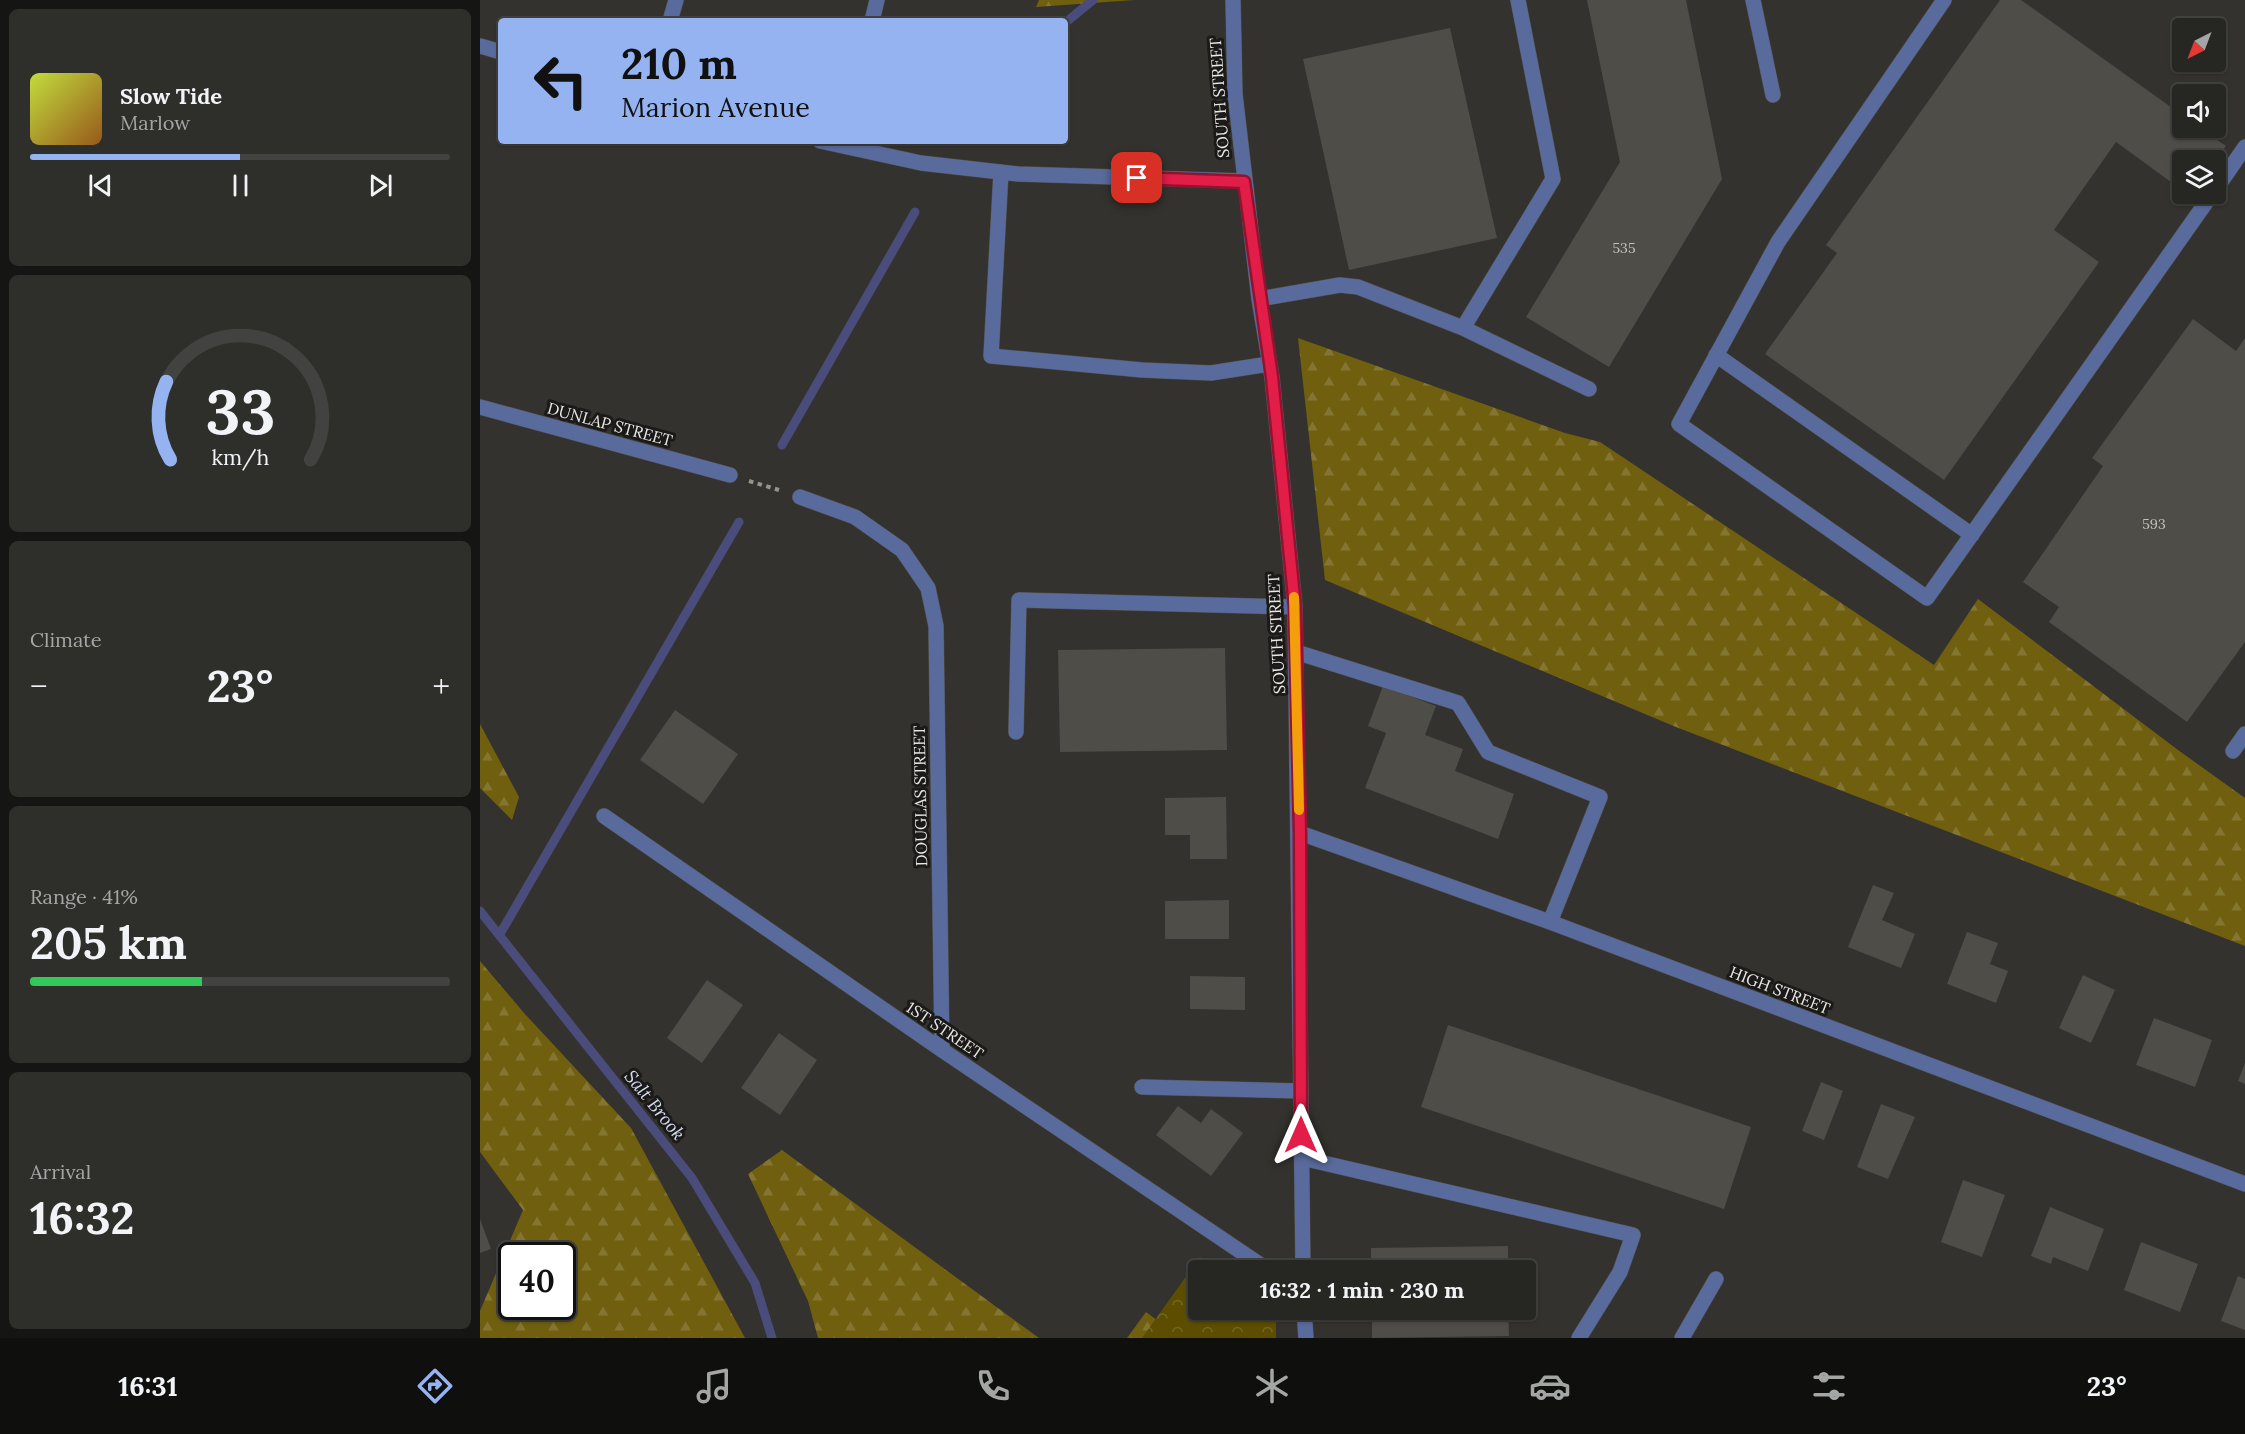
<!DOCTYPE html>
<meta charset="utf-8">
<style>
:root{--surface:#262622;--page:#2e2e2a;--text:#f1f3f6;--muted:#a4a5a5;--line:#424340;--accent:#95b2f1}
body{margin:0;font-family:Lora,serif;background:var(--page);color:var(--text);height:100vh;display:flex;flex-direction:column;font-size:22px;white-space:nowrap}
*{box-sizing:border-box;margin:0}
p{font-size:20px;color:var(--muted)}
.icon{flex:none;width:33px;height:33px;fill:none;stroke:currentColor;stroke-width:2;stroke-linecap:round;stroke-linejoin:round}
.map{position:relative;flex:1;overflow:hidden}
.drawer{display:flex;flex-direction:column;gap:9px;padding:9px;background:#151513;width:480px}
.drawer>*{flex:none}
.banner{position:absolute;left:18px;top:18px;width:570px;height:126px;border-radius:6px;box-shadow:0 2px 4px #0004,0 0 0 2px var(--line);background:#95b2f1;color:#111;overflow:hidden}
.needle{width:39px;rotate:222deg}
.buttons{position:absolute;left:1692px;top:18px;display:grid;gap:12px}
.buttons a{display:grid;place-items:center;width:54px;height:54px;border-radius:6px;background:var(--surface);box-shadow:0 2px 4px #0004,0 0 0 2px var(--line);font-size:30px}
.speed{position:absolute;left:18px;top:1242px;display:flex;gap:12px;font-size:30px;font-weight:700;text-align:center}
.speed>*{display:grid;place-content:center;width:78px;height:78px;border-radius:50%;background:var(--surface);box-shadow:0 2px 4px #0004,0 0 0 2px var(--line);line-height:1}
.speed .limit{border:3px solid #111;border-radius:9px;background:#fff;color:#111}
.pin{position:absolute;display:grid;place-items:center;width:51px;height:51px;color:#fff;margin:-26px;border-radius:12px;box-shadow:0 3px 9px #0006}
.me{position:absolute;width:66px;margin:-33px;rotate:0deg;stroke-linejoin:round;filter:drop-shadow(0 0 4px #0008)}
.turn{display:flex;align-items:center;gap:21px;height:126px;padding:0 24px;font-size:27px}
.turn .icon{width:78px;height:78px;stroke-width:2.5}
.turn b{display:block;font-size:42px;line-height:51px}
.big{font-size:45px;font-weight:800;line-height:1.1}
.drawer .card{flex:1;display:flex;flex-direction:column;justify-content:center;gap:9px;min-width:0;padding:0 21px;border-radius:9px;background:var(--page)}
.drawer .dial{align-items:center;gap:0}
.dial svg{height:156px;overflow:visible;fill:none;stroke:var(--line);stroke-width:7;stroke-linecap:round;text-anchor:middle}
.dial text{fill:var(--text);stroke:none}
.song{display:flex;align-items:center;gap:18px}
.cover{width:72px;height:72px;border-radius:9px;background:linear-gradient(135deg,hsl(70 70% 55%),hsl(30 70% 35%))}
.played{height:6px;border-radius:3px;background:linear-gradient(90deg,var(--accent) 50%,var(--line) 50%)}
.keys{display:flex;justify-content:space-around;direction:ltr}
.heat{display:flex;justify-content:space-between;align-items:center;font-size:33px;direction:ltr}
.charge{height:9px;border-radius:4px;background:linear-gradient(90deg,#34c759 41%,var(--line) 0)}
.trip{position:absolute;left:708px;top:1260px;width:348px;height:60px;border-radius:6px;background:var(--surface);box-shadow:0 2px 4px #0004,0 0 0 2px var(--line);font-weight:800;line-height:60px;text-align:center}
.menu{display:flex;height:96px;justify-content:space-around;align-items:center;background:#0f0f0e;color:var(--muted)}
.menu .icon{width:42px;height:42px}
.menu .current{color:var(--accent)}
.menu b{font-size:27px;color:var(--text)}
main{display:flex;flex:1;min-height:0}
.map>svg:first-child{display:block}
</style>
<main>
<section class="drawer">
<div class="card">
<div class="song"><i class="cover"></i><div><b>Slow Tide</b><p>Marlow</p></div></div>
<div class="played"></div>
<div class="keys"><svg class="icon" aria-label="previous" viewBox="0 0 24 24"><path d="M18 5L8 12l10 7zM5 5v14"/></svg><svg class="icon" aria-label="pause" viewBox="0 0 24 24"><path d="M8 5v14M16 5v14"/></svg><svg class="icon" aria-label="next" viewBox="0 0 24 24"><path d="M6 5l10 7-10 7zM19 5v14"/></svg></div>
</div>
<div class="card dial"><svg viewBox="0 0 100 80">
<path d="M14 69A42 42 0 1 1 86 69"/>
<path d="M14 69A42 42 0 0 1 12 29" stroke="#95b2f1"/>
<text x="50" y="56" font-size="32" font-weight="700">33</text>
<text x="50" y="72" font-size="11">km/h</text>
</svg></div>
<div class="card"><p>Climate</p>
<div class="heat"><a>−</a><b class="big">23°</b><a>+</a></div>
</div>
<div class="card"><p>Range · 41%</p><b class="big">205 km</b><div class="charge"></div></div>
<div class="card"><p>Arrival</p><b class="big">16:32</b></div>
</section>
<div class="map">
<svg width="1765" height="1338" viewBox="0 0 1765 1338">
<defs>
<pattern id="forest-firs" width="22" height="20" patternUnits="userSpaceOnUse" patternTransform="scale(1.5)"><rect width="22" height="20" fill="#705f0f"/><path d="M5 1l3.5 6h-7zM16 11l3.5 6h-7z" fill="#847632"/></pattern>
<pattern id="park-crowns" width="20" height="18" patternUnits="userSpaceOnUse" patternTransform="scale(1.5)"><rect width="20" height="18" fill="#5c4d00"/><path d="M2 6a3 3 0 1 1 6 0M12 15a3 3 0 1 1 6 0" fill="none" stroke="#736725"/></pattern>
</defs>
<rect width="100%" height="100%" fill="#33322e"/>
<path fill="url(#forest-firs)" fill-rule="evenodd" d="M559 0H654L556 7Z
M818 338 1085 433 1120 442 1454 665 1498 599 1698 750 1765 798V946L1196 727 845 580Z
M0 724 39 797 32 820 0 788Z
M0 961 44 1013 151 1128 265 1338H0V1311L43 1210 0 1152ZM32 1256H82V1306H32Z
M302 1150 559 1338H338L328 1301 268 1174Z
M666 1312 701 1338H647Z"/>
<path fill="url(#park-crowns)" d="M720 1257 741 1270H718V1310H787L796 1320V1338H662Z"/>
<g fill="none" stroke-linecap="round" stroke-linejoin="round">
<path stroke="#4a4c7b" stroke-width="9" d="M585 23 613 0
M302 445 435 212
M0 911 212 1178 275 1283 292 1338
M20 934 259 522"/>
</g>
<path fill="#4e4d48" d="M1107 0H1206L1242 179 1129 367 1046 317 1140 162Z
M1520 0H1541L1702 115V128H1720L1746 146 1735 160H1702V190L1636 142 1574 230 1619 262 1464 480 1285 354 1357 253 1346 245Z
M970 28 1017 238 869 270 823 59Z
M1713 319 1756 351 1765 338V642L1707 722 1569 622 1579 607 1543 582 1623 466 1612 458Z
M745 648 747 750 580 752 578 650Z
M903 686 956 706 945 735 983 749 975 771 1034 794 1018 839 885 788 906 733 888 726Z
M195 710 258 754 223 804 160 760Z
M746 797 747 859H710V835H685V798Z
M1393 885 1414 893 1402 920 1435 934 1421 968 1368 947Z
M749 900V939H685V901Z
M1487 932 1518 943 1510 964 1528 971 1516 1003 1467 984Z
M1603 975 1635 990 1611 1043 1579 1028Z
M710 976 765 977V1010L710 1009Z
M227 980 263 1005 222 1063 187 1038Z
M1674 1018 1732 1040 1715 1087 1656 1065Z
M968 1025 1271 1127 1244 1209 941 1107Z
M299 1033 337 1060 300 1115 261 1088Z
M1765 1063V1084L1758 1081Z
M1341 1082 1363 1091 1344 1140 1322 1131Z
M1401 1104 1435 1117 1408 1179 1377 1167Z
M698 1106 721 1123 731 1109 763 1133 731 1176 676 1135Z
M1483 1180 1525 1195 1502 1257 1461 1242Z
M1570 1207 1624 1229 1608 1271 1573 1257 1571 1264 1551 1256Z
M0 1219 11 1249 0 1253Z
M1661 1242 1718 1264 1700 1312 1644 1290Z
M1028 1246V1270H891V1248Z
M1758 1276 1765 1279V1330L1741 1321Z
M892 1310H1028L1029 1336 892 1338Z"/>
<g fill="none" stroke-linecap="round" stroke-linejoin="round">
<g stroke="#504f4b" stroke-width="16">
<path id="minor" d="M753 0 755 94 779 299 792 377 815 607 823 1270
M1273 0 1293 95
M1464 0 1298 242 1199 424 1447 598 1732 194
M190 21 196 0
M392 21 397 0
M0 46 21 52
M340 141 441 163 538 174 764 181
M521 172 511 356 662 370 731 373 789 364
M1736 189 1765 147
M779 299 860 285 878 287 983 328 1109 389
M983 328 1073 179 1038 0
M1236 355 1492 535
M0 407 250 475
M320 497 375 517 422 550 448 588 456 626 462 1050
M816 652 978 703 1008 752 1120 797 1070 922
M536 732 539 600 815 607
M1753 751 1765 734
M124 816 462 1050 788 1270
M820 833 1070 922 1765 1184
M662 1087 821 1091
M822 1158 1153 1235 1140 1272 1099 1338
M824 1310 826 1338
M1202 1338 1236 1279"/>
</g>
<path stroke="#949390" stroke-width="4" stroke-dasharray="4.5 4.5" stroke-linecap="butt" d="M269 481 299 490"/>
<use href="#minor" stroke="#596b9c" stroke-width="15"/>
</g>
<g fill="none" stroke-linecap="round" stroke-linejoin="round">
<g stroke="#92132f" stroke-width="15">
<path id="route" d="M657 178 764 182 792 377 815 607 820 833 821 1135"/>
</g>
<use href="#route" stroke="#e11d48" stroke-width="10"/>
<path stroke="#f59e0b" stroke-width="10" d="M814 597 819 810"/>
</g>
<g text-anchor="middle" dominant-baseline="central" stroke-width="6" stroke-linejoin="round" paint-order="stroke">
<g font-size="14" fill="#c2c1be">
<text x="1144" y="248">535</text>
<text x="1674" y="524">593</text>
</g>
<g font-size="16" fill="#e8e8e5" stroke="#1b1a18">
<text transform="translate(739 98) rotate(-94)">SOUTH STREET</text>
<text transform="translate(130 424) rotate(15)">DUNLAP STREET</text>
<text transform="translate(796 634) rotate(-93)">SOUTH STREET</text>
<text transform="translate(440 796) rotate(-91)">DOUGLAS STREET</text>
<text transform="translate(1300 990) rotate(21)">HIGH STREET</text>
<text transform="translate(465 1030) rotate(34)">1ST STREET</text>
</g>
<g font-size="18" font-style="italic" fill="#d3dcf0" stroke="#1b1a18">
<text transform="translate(175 1105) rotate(51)">Salt Brook</text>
</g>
</g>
</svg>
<div class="buttons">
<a><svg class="needle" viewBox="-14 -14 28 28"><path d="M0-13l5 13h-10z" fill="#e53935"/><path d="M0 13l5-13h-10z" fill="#a4a5a5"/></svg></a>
<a><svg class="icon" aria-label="sound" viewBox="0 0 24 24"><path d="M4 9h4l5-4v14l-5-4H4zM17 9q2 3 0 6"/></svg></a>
<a><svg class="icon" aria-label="layers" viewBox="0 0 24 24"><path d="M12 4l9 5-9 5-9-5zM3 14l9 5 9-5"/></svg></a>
</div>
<div class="speed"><div class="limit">40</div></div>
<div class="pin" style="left:657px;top:178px;background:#d93025"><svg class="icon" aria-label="arrive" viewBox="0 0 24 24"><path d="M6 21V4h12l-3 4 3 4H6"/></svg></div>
<svg class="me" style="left:821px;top:1135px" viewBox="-20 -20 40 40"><path d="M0-17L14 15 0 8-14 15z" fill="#e11d48" stroke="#fff" stroke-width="4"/></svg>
<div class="trip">16:32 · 1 min · 230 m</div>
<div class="banner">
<div class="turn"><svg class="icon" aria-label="left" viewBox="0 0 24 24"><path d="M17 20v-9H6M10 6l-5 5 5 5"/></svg><div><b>210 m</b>Marion Avenue</div></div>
</div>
</div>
</main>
<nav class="menu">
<b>16:31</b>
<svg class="icon current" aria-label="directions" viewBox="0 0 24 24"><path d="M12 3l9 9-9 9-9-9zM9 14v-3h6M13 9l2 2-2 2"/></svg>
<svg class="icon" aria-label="music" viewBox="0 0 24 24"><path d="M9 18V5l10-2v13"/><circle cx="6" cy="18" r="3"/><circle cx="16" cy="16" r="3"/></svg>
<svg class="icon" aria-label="phone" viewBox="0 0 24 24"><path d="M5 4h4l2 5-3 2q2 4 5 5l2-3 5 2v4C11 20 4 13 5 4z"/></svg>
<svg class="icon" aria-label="climate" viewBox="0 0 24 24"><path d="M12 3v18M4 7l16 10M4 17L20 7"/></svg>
<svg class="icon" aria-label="car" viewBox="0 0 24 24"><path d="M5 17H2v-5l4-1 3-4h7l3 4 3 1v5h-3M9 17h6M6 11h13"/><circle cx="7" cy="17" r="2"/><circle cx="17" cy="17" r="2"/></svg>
<svg class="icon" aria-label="filters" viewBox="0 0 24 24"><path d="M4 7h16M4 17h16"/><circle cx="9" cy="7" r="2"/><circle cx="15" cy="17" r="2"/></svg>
<b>23°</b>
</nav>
